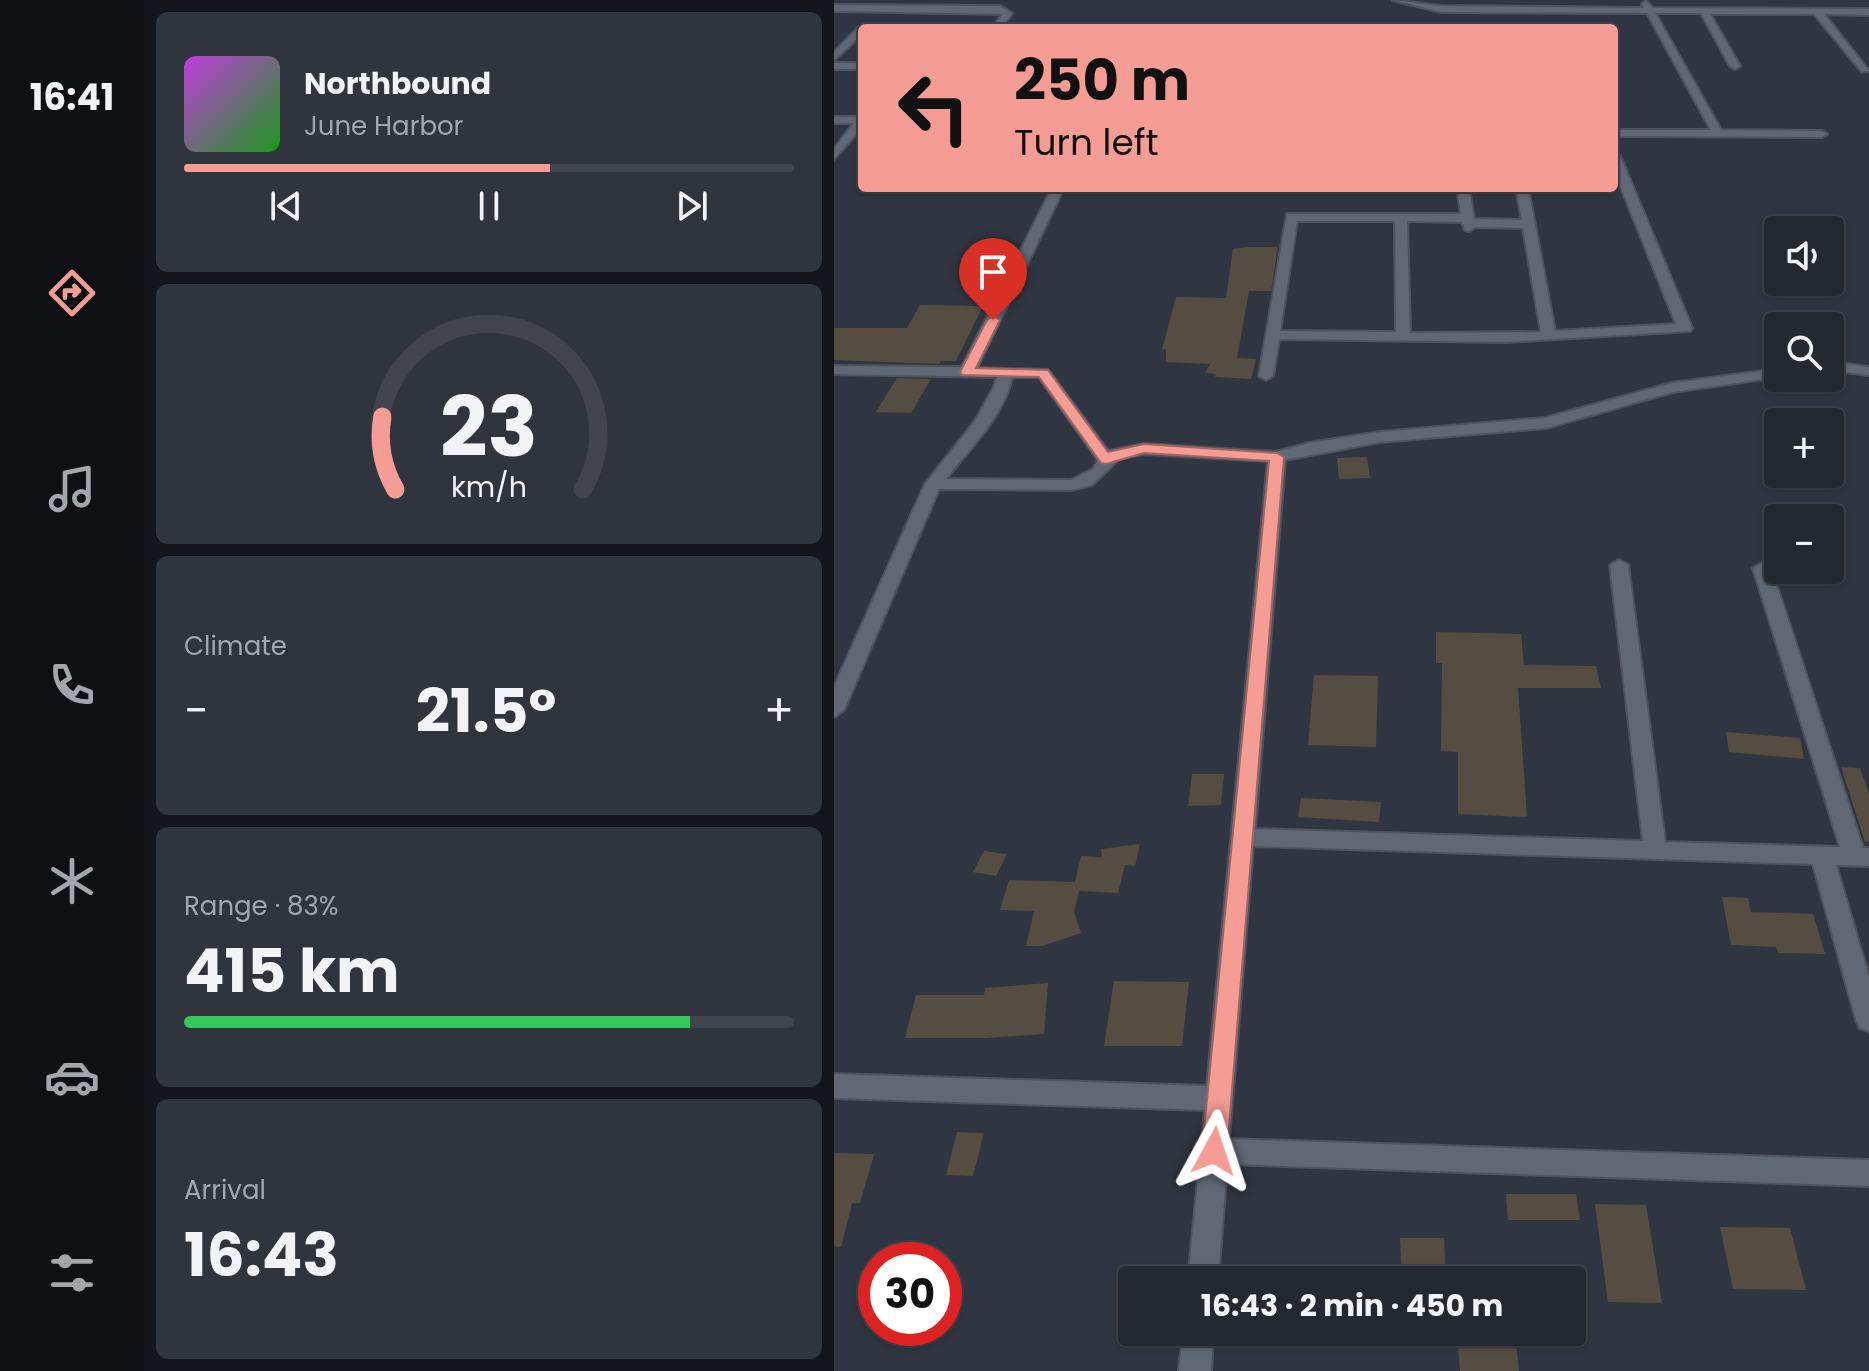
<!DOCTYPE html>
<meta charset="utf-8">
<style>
:root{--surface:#242831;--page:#30343d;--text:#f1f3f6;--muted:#a3a6ab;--line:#41444d;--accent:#f59c94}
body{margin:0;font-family:Poppins,sans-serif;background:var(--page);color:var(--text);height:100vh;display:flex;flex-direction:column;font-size:30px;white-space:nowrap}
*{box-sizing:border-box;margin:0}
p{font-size:26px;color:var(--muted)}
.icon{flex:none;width:44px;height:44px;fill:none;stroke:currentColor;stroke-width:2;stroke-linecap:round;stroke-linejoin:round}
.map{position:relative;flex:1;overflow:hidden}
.side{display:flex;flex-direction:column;gap:12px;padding:12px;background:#14161b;width:690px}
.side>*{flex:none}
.guide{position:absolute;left:24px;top:24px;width:760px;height:168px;border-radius:8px;box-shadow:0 2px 6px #0004,0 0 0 2px var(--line);background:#f59c94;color:#111;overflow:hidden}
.controls{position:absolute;left:930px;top:216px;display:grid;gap:16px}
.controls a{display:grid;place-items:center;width:80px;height:80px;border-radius:8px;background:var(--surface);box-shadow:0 2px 6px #0004,0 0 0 2px var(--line);font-size:40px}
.speed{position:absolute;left:24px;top:1242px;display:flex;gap:16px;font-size:40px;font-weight:700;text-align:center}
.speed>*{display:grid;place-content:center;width:104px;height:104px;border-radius:50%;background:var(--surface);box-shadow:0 2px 6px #0004,0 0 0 2px var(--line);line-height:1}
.speed .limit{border:12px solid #d22;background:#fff;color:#111}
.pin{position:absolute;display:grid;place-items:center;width:68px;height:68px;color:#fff;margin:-82px -34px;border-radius:50% 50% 50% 0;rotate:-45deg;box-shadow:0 0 8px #0007}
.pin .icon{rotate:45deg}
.me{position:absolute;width:88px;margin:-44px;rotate:5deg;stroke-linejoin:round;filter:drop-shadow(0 0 6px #0008)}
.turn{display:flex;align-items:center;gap:28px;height:168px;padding:0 24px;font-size:36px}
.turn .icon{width:104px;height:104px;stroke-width:2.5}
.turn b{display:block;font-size:56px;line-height:68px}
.big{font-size:60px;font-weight:700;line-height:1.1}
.side .widget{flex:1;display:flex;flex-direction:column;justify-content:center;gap:12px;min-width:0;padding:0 28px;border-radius:12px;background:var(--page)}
.side .dial{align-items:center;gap:0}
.dial svg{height:208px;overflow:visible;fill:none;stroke:var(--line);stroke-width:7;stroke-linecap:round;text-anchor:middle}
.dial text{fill:var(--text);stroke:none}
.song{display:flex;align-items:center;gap:24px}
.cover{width:96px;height:96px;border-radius:12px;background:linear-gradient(135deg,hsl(290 70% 55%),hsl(120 70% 35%))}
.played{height:8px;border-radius:4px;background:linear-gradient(90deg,var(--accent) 60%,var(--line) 60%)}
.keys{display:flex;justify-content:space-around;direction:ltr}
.heat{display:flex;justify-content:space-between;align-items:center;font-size:44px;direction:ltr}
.charge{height:12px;border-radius:6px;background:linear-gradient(90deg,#34c759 83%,var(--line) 0)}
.trip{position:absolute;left:284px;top:1266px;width:468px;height:80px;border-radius:8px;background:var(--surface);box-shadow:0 2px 6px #0004,0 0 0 2px var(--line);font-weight:700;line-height:80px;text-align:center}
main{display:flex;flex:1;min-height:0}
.tab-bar{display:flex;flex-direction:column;width:144px;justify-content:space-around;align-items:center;background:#0e1014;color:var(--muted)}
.tab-bar .icon{width:56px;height:56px}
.tab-bar .on{color:var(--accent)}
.tab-bar b{font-size:36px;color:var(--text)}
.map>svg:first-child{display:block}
</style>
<main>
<nav class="tab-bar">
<b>16:41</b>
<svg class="icon on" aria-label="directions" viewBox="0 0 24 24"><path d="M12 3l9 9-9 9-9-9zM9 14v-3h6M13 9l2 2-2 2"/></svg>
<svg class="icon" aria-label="music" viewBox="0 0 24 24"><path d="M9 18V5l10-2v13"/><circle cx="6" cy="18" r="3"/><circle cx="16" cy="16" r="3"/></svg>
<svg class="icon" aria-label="phone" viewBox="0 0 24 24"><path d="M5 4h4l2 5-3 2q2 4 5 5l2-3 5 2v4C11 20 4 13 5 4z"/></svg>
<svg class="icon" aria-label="climate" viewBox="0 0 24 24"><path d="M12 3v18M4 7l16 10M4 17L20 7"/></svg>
<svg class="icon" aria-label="car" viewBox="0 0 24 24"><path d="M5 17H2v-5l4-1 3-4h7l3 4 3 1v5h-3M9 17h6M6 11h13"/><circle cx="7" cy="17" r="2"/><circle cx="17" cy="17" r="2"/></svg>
<svg class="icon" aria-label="filters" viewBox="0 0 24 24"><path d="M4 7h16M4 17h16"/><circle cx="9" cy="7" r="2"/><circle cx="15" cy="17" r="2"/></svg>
</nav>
<section class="side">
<div class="widget">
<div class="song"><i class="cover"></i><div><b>Northbound</b><p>June Harbor</p></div></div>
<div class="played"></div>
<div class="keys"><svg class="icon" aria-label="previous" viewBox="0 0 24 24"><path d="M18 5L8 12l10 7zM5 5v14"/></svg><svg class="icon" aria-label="pause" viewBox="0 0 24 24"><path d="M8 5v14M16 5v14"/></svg><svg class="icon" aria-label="next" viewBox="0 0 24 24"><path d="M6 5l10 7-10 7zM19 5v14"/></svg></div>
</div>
<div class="widget dial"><svg viewBox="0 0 100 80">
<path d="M14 69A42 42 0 1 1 86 69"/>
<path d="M14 69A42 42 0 0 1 9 41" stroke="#f59c94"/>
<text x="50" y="56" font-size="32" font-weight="700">23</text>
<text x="50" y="72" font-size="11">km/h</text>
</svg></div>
<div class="widget"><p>Climate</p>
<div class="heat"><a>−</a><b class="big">21.5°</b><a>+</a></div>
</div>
<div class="widget"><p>Range · 83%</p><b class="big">415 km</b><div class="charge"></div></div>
<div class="widget"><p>Arrival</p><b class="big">16:43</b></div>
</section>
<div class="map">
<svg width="1035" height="1371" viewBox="0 0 1035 1371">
<rect width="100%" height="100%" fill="#303641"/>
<path fill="#564d42" d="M413 247H444L437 291H415L403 358 422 359 417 379 381 377 382 374 371 373 376 364 332 362V349L328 350 342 297 392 298 399 249Z
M86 305 149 306 122 361H107L105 364 0 360V328H73Z
M63 378 97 379 77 413 42 412Z
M533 457 536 478 505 479 503 458Z
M602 632 687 634 690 665 762 666 767 688H684L693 817 624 814V752L607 751 608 663H602Z
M480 675 544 676 542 747 474 745Z
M892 732 966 738 970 759 895 752Z
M1007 767 1026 768 1035 794V841L1031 842Z
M358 774H390L387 805 354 806Z
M467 798 547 802 545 822 464 817Z
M306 844 301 866 291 865 284 893 245 891 240 912 247 933 208 946H192L200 911 166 910 175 880 241 882 247 856 268 857 267 849Z
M150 851 173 854 162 876 139 872Z
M888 897 914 898 917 912 979 914 991 954 944 953 942 947 897 945Z
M280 981 355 982 348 1046H270Z
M214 983 210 1034 152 1038H71L82 995H150L151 988Z
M123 1132 150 1133 139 1176 112 1175Z
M0 1153 40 1154 26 1203H18L7 1247 0 1246Z
M672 1194H742L746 1220H674Z
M761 1204 812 1205 828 1303 774 1302Z
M886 1227 956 1228 972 1290 899 1289Z
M566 1238H610L612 1280H568Z
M623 1332H681L685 1371H626Z"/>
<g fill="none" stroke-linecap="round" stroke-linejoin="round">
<g stroke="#4e525d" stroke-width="4">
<path id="street" d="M559 0 607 6 810 8 808 4 812 1 819 8 1035 9V15L990 14 1035 71 1028 72 980 14H876L906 66 901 69 896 66 867 13H821L887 130 988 131 993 134 988 137 780 136V130H877L813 13 607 12Z
M0 5 166 6 178 13 168 28H158L169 14 0 11Z
M25 27 32 28H28V34L0 60V52Z
M0 63H28V69H0Z
M0 117H28V127L0 159V149L20 123H0Z
M780 153 786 156 858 328 856 331 672 342 445 339 439 376 432 380 425 376 453 214H627L623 188H635L640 219 688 220 682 188H694L721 331 842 324 780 170ZM463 221H561L562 332 446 331ZM573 221 628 222 631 230 635 231 641 227 689 228 707 332 576 333Z
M218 188H230L143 368 214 370 274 451 310 444 442 452 475 443 546 432 711 418 838 383 944 369V377L839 392 712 428 546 442 451 460 421 829 809 841 776 565 785 560 794 565 831 842 1006 847 919 568 928 563 937 568 1029 848H1035V866L1002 865 1035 977V1031L1026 1028 1022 1020 979 864 419 846 395 1139 1035 1160V1186L393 1164 384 1280H354L371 1110 0 1098V1074L373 1086 434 461 310 454 286 458 258 485 237 490 105 489 10 710 0 717V687L91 484 141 421 160 387 163 377 0 374V366L128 367ZM178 377H205L264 460 259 469 237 480 112 479C135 449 170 416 178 377Z
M996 362 1035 367V375L996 370Z
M349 1332H379L377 1371H345Z"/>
</g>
<use href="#street" fill="#616875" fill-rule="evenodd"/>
</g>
<path fill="#f59c94" stroke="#9f6560" stroke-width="2" d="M159 316 166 320 142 368 214 370 274 452 310 444 443 453 450 457 393 1151 389 1160 380 1163 371 1160 368 1151 435 461 310 453 272 464 267 463 205 377 128 375 126 372 153 320Z"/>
</svg>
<div class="controls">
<a><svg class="icon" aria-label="sound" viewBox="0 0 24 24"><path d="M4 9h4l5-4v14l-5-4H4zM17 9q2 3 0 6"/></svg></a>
<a><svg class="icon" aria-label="search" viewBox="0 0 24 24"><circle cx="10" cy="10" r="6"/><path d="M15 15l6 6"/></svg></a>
<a>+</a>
<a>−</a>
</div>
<div class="speed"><div class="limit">30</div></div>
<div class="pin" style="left:159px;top:320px;background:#d93025"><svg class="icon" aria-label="arrive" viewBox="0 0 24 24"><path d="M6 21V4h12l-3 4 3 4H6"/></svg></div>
<svg class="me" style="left:380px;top:1151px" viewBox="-20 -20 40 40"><path d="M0-17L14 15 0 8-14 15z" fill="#f59c94" stroke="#fff" stroke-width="4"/></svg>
<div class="trip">16:43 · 2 min · 450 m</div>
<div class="guide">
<div class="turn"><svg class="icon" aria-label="left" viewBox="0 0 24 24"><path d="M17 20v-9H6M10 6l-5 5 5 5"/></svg><div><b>250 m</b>Turn left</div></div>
</div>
</div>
</main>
